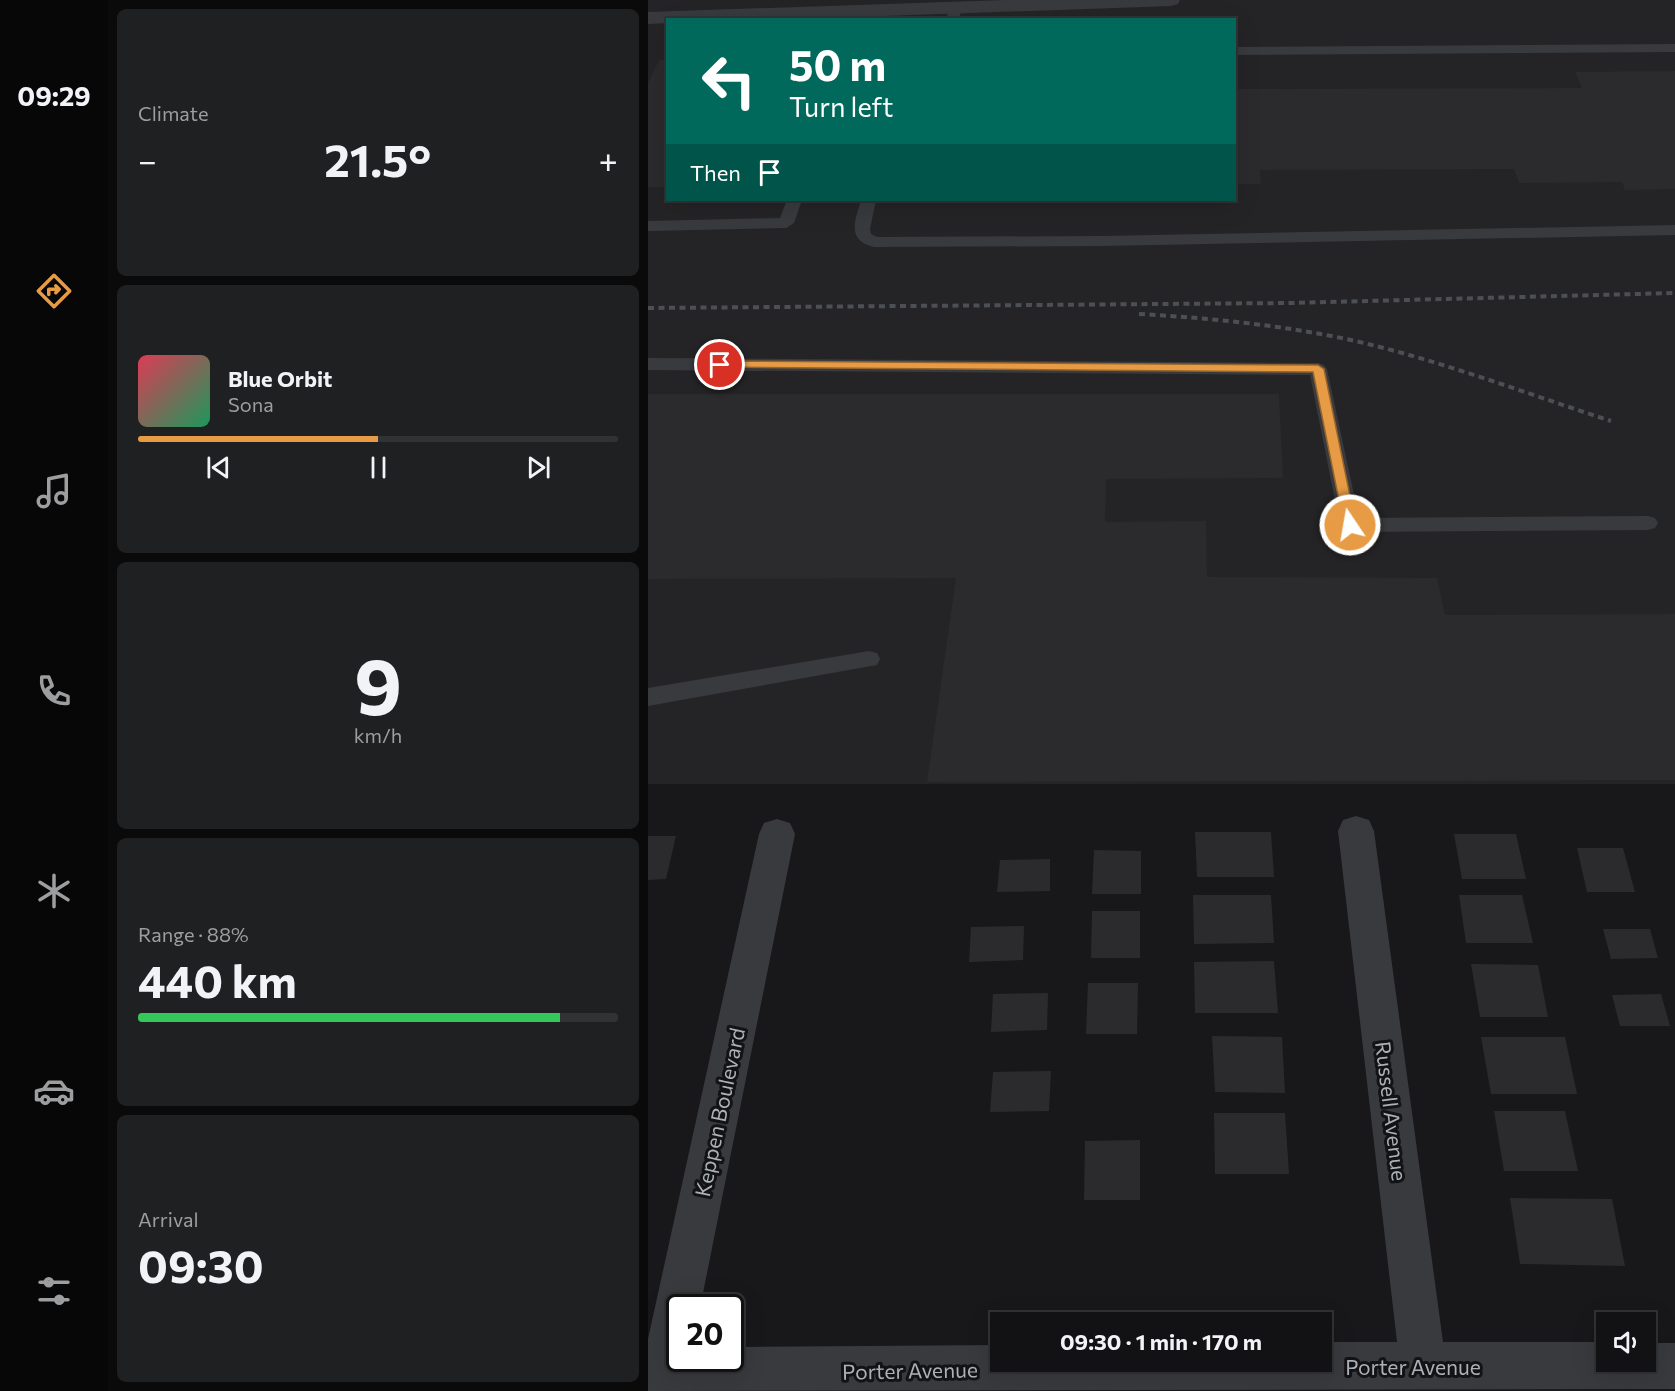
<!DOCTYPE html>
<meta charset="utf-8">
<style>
:root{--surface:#121214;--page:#1f2022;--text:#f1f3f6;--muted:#9c9ea0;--line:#313234;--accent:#e69b44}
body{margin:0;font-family:Commissioner,sans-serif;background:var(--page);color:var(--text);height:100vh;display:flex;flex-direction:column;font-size:22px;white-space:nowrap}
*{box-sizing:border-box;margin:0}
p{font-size:20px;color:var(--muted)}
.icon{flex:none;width:33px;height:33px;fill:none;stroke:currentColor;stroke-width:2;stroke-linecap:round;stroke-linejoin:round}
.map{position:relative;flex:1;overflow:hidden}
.drawer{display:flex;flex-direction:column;gap:9px;padding:9px;background:#0a0a0b;width:540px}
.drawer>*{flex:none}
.hud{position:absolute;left:18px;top:18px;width:570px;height:183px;border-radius:0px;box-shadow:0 6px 24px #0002,0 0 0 2px var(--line);background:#00695c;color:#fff;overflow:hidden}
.fabs{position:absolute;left:948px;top:1312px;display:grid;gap:12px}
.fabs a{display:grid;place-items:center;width:60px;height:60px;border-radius:0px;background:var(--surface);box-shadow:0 6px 24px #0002,0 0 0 2px var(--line);font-size:30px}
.speed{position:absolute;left:18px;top:1294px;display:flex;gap:12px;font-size:30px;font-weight:700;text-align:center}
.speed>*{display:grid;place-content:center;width:78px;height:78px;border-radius:50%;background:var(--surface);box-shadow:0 6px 24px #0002,0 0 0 2px var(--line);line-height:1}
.speed .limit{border:3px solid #111;border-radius:9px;background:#fff;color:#111}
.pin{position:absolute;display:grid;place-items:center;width:51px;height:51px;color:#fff;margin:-26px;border:3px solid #fff;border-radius:50%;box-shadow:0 2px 6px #0007}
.me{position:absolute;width:66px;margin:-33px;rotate:348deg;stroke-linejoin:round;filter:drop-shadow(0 0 4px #0008)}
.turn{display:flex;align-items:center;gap:21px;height:126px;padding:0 24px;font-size:27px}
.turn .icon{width:78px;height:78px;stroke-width:2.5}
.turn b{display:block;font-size:42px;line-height:51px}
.then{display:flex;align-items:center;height:57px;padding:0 24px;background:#0003;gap:12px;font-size:22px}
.big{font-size:45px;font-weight:700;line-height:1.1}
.drawer .card{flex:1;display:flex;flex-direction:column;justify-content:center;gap:9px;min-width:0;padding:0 21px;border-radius:9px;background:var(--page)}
.drawer .dial{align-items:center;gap:0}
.dial b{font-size:78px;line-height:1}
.song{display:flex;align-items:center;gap:18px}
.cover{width:72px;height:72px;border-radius:9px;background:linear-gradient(135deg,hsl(350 70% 55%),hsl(150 70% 35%))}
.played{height:6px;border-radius:3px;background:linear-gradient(90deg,var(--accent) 50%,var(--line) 50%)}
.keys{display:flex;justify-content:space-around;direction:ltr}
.heat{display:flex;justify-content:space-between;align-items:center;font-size:33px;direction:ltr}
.charge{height:9px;border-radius:4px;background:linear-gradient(90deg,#34c759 88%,var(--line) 0)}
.trip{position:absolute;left:342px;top:1312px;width:342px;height:60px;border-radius:0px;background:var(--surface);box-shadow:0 6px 24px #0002,0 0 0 2px var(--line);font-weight:700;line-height:60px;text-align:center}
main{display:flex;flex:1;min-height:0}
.tab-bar{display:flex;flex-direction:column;width:108px;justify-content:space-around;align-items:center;background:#070708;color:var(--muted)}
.tab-bar .icon{width:42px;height:42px}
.tab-bar .current{color:var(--accent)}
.tab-bar b{font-size:27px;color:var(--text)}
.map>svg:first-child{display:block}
</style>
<main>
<nav class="tab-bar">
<b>09:29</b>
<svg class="icon current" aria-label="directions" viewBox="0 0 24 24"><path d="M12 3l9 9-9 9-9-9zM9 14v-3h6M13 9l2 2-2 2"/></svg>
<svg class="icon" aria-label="music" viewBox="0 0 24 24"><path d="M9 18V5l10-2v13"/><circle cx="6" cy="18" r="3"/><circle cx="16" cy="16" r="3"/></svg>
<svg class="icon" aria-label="phone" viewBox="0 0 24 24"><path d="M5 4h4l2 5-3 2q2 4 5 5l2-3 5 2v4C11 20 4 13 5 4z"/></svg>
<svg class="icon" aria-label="climate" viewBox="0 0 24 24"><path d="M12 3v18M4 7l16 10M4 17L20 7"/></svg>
<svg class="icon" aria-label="car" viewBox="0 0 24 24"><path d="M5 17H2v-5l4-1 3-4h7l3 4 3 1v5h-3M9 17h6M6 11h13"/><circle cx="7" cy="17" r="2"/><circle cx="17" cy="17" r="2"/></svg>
<svg class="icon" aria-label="filters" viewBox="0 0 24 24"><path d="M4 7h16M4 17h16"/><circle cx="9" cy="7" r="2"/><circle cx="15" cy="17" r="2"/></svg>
</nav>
<section class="drawer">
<div class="card"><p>Climate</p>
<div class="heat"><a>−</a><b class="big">21.5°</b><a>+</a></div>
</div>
<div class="card">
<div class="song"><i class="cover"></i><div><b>Blue Orbit</b><p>Sona</p></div></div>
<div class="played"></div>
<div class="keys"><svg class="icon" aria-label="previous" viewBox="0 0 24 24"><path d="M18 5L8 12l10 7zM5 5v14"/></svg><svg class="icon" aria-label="pause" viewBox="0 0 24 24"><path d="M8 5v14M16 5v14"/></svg><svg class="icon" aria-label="next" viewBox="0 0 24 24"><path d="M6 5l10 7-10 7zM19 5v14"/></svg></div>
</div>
<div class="card dial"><b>9</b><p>km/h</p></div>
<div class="card"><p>Range · 88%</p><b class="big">440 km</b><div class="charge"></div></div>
<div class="card"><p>Arrival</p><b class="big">09:30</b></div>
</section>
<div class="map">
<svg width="1027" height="1391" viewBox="0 0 1027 1391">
<rect width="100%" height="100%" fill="#18181a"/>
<path fill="#242426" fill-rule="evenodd" d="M0 0H1027V784H0ZM20 20H586V200H20Z"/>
<path fill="#2b2b2d" d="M11 60H20V187H0V83Z
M1027 71V189L977 190 974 182 871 183 866 169 612 170 613 184H586V89L934 88 927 72Z
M0 394H631L635 478 458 479 457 522 558 521 559 577 789 578 797 615 1027 614V780L279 782 308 578 0 579Z
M547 832H623L626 877H549Z
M806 834H868L878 879H814Z
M0 836H28L18 879 0 880Z
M929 848H975L987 892H939Z
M446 850 493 851V894H444Z
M402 859V891L349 892 352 860Z
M545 895H623L626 943 546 944Z
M811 895H874L885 943H818Z
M444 911H492V958H443Z
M376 926 375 960 321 962 323 927Z
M955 929H1002L1010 958 963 959Z
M626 961 630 1013H547L546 962Z
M823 964 890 965 900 1017H832Z
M440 983H490L489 1034H438Z
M400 993 399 1030 343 1032 345 994Z
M1013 994 1022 1026H972L964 995Z
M564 1036 634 1037 637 1093 567 1092Z
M833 1037H917L929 1094H843Z
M403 1071 401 1111 342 1112 345 1072Z
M846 1111H917L930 1171H856Z
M566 1113H637L641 1174H567Z
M492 1140V1200H436L437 1141Z
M862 1198 964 1199 977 1266 872 1264Z"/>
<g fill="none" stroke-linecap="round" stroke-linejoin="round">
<path fill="#393a3e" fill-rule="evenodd" d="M308 3 314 7 311 20H298L302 7Z
M1027 44V52L586 55V47Z
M139 200H154L146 223 138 228 0 231V221L132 218Z
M213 200H228L222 229 223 234 229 237 454 236 1027 225V235L454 246 226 247C198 240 207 221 213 200Z
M0 358 670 363 676 365 679 369 711 518 1000 516 1007 518 1010 523 1007 528 1000 530 702 532 695 530 692 525 662 375 0 370Z
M221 651 229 653 232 659 229 665 0 706V688Z"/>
<path fill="#393a3e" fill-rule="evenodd" d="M357 0H532L530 4 523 6 124 20H20V23L0 24V12Z
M708 816 721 820 726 831 795 1342H958V1362H998V1343H1027V1389L0 1391V1339L111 834 116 823 129 819 142 823 147 834 52 1308H32V1359H82V1347L352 1345V1362H674V1342H749L690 831 695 820Z"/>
<path stroke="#4c4f53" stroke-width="4" stroke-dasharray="6 4.5" stroke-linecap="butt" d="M0 308 642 303 1027 293
M491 314C562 318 633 325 703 340 791 360 877 393 963 421"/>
</g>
<path fill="#e69b44" stroke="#96652c" stroke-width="1.5" d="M72 361 670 365 676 369 708 525 702 529 696 525 665 372 68 367V362Z"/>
<g text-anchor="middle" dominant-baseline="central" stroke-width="6" stroke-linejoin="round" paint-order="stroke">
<g font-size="21" fill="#abb1b8" stroke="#131315">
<text transform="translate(744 1111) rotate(83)">Russell Avenue</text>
<text transform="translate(71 1112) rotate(-78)">Keppen Boulevard</text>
<text x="765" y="1366">Porter Avenue</text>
<text transform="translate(262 1370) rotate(-1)">Porter Avenue</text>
</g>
</g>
</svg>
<div class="fabs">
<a><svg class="icon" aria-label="sound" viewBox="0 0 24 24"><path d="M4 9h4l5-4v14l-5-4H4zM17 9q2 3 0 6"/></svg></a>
</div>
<div class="speed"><div class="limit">20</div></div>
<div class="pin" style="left:72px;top:365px;background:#d93025"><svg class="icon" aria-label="arrive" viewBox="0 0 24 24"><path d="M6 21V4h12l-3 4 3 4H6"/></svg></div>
<svg class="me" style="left:702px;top:525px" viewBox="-20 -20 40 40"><circle r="17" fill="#e69b44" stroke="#fff" stroke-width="3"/><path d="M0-11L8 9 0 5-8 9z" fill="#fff"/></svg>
<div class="trip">09:30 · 1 min · 170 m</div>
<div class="hud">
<div class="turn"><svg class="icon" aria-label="left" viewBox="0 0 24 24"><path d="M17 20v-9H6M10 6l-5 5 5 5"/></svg><div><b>50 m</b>Turn left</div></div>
<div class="then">Then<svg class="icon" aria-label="arrive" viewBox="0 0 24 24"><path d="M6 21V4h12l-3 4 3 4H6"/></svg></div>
</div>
</div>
</main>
